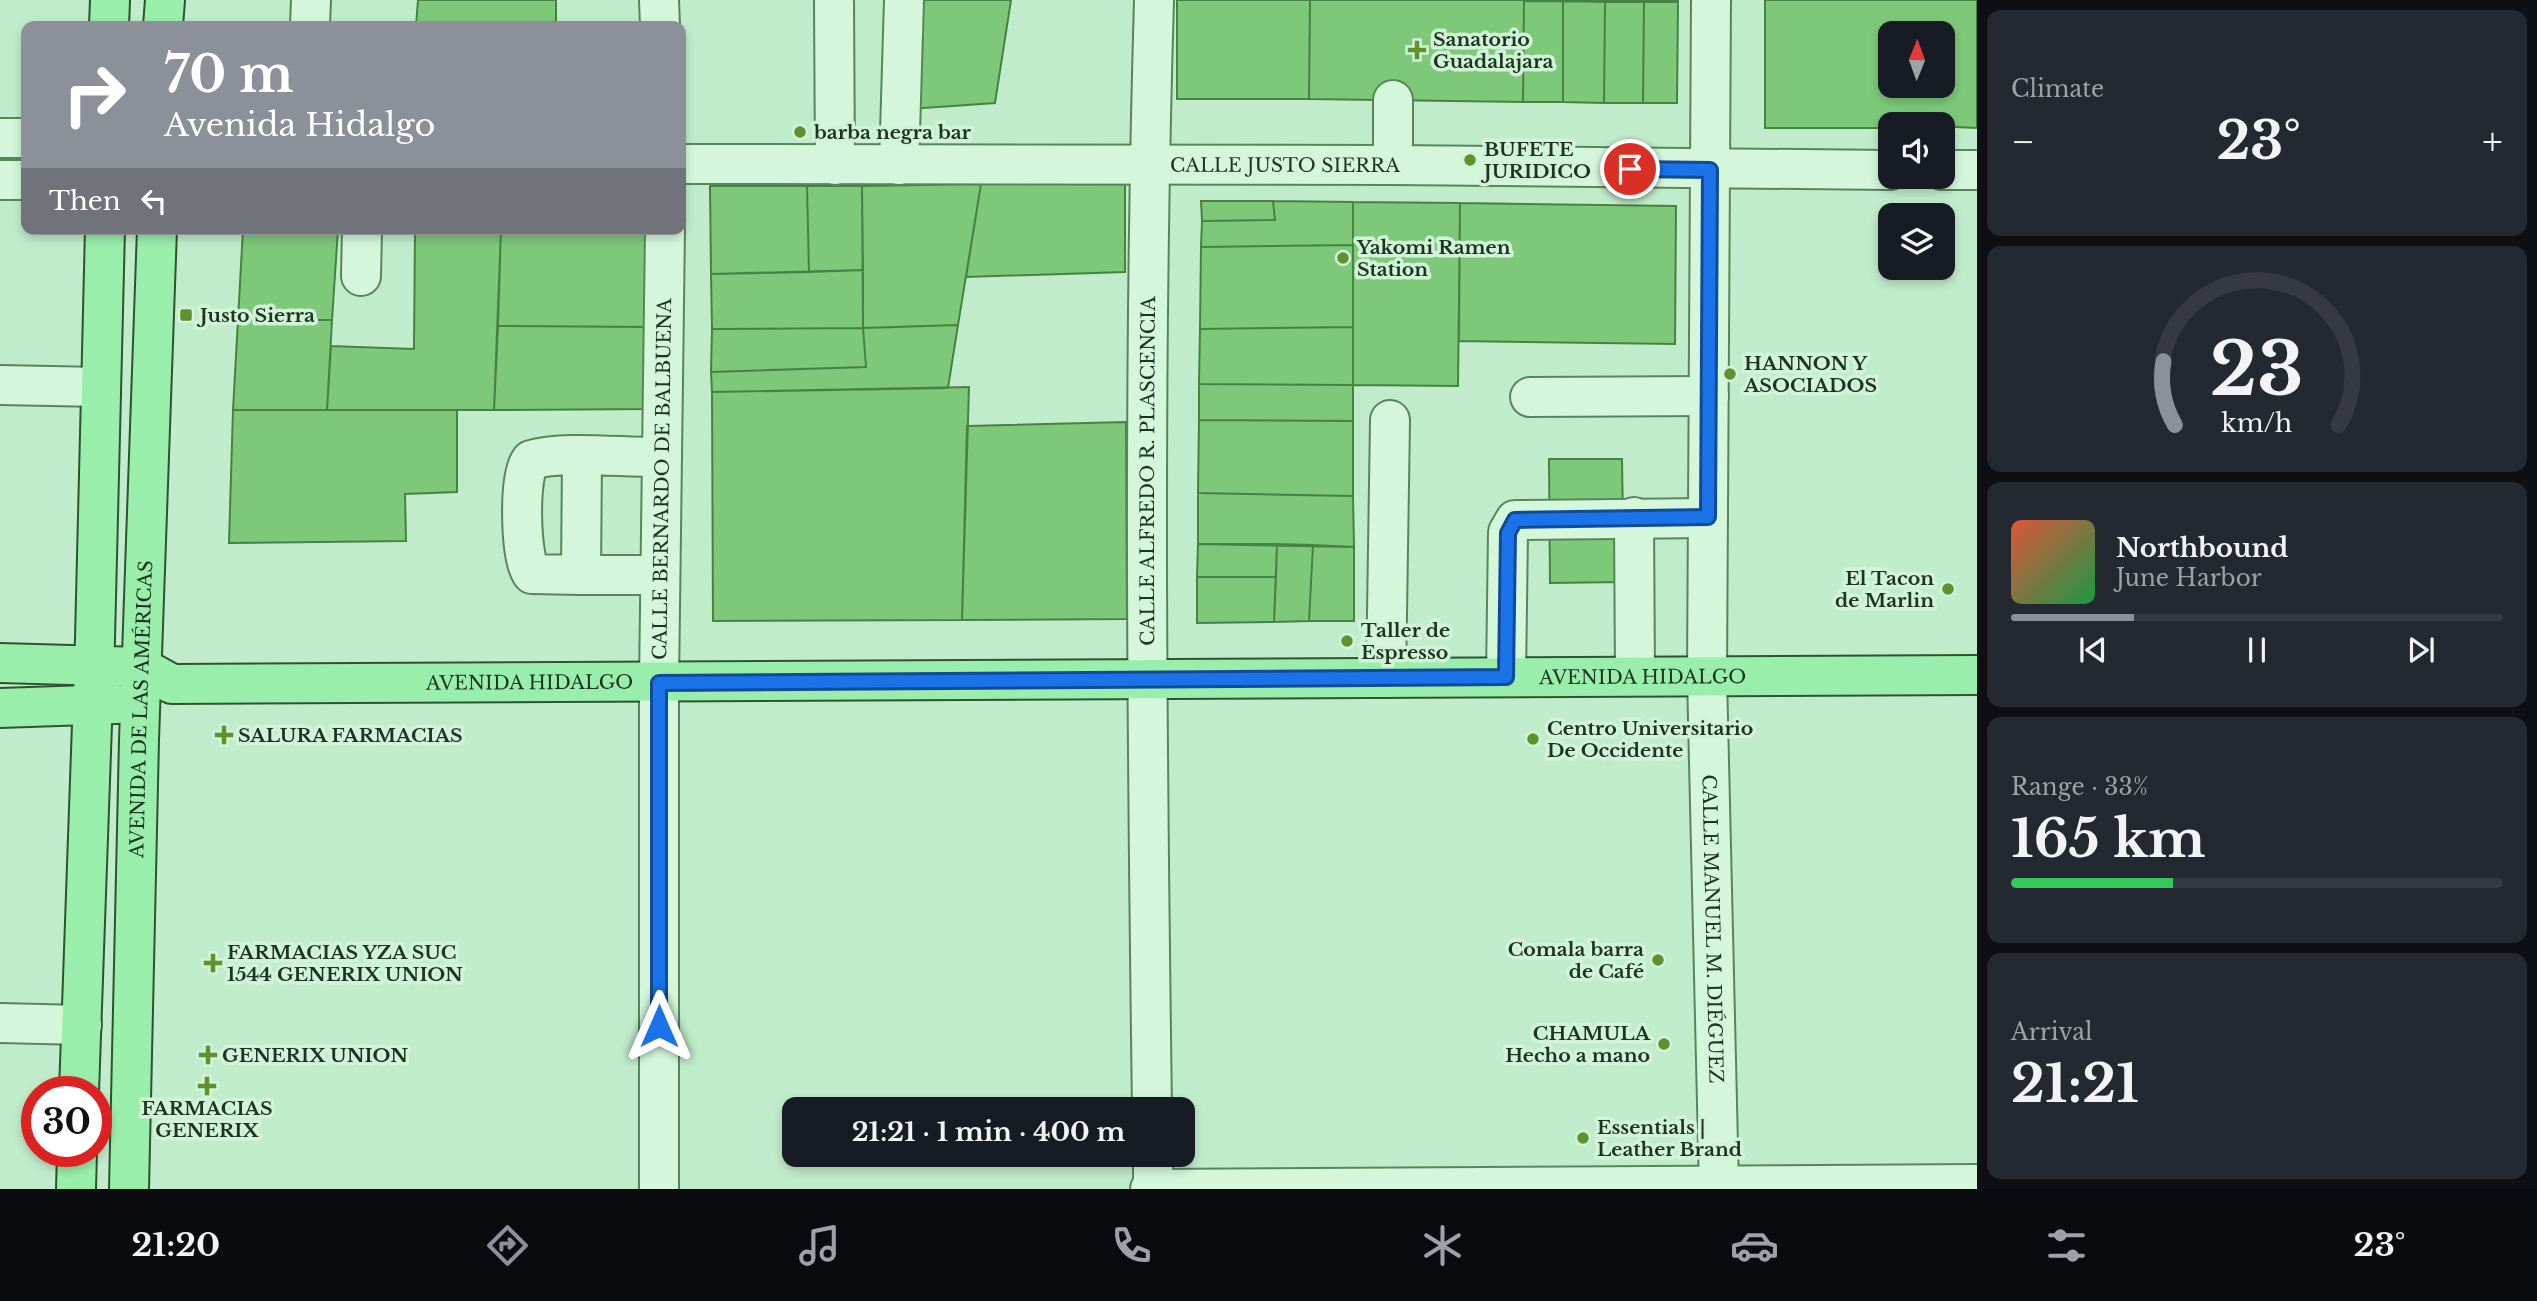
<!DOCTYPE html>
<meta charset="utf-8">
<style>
:root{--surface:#171b24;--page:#242831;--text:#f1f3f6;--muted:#9ea1a6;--line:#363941;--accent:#8c9099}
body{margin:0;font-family:"Libre Baskerville",serif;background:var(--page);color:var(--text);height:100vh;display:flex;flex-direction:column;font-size:26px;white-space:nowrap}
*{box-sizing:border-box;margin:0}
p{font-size:23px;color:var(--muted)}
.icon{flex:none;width:38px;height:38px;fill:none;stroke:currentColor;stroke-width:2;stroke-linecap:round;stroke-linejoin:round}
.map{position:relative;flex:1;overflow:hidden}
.details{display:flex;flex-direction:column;gap:10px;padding:10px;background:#0d0f14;width:560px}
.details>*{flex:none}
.hud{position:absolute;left:21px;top:21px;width:665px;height:214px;border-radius:14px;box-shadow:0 4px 10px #0003;background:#8c9099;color:#fff;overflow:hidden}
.needle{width:46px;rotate:1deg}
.tools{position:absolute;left:1878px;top:21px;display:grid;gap:14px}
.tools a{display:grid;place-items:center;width:77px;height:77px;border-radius:14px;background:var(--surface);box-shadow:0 4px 10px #0003;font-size:35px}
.speed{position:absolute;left:21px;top:1076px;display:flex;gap:14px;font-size:35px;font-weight:700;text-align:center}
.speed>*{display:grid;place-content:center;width:91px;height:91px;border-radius:50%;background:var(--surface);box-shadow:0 4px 10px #0003;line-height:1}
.speed .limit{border:10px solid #d22;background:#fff;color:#111}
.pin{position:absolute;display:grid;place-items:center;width:60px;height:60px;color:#fff;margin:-30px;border:4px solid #fff;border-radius:50%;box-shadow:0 2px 7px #0007}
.me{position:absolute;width:77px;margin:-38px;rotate:0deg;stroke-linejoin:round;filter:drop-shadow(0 0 5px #0008)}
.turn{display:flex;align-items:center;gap:24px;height:147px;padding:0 28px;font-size:32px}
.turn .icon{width:91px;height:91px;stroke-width:2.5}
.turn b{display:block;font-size:49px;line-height:60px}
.then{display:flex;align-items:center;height:66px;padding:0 28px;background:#0003;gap:14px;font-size:26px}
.big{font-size:52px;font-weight:700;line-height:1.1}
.details .widget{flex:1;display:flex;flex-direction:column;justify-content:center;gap:10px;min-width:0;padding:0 24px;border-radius:14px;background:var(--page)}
.details .dial{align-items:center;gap:0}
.dial svg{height:182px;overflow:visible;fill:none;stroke:var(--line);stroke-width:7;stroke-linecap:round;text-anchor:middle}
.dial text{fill:var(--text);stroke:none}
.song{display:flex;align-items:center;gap:21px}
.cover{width:84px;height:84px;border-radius:10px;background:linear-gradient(135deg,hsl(10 70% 55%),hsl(140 70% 35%))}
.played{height:7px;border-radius:4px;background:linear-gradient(90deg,var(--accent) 25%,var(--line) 25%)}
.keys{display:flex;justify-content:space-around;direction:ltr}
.heat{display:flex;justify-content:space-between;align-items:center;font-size:38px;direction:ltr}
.charge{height:10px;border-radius:5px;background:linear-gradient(90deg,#34c759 33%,var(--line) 0)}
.trip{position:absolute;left:782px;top:1097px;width:413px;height:70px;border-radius:14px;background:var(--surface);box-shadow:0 4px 10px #0003;font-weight:700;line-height:70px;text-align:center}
.tabs{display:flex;height:112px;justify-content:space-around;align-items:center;background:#090b0e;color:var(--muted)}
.tabs .icon{width:49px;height:49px}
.tabs .current{color:var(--accent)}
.tabs b{font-size:32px;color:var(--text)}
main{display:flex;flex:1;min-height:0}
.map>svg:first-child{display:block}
</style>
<main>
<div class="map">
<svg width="1977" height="1189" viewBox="0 0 1977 1189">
<rect width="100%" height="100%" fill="#c1eccb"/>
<path fill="#7dc979" stroke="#468340" stroke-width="2" fill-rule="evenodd" d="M418 0H556V26H416Z
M911 0H1011L995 103 910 109Z
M1177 0H1310L1309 99H1177Z
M1310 0H1524L1523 102 1309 99Z
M1524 0H1678V2L1524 1Z
M1765 0H1977V128L1890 124V128H1765ZM1890 33H1942V86H1890Z
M1524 1H1563V102H1523Z
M1563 1 1605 2 1604 103 1563 102Z
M1605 2H1644L1643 103H1604Z
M1644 2H1678L1677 103H1643Z
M981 184H1125V272L966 277Z
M981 184 958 325 863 328 862 186Z
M710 186H807L809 272 711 274Z
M807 186H862L863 270 809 272Z
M1201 201H1273L1275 220 1202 221Z
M1273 201 1353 202V245L1201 247 1202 221 1275 220Z
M1353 202 1460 203 1458 386 1353 385Z
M1460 203 1676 206 1675 344 1459 341Z
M243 229H338L332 320H238Z
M415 229H501L494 410H327L331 346 414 349Z
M501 229 649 231V327L498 326Z
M1353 245V327L1200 329 1201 247Z
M863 270V328L712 329 711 274Z
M238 320H332L327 410H233Z
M958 325 948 388 712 392 711 372 866 367 863 328Z
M498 326 649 327 647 409 494 410Z
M1353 327V385L1199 384 1200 329Z
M863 328 866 367 711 372 712 329Z
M1199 384 1353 385V421L1199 420Z
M969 387 962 620 713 621 712 392Z
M233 410H457V492L405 494 406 541 229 543Z
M1199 420 1353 421V496L1198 493Z
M1126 422 1127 619 962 620 967 426Z
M1549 459H1622L1624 582 1550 583Z
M1198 493 1353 496 1354 547 1198 544Z
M1198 544H1277L1276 577H1197Z
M1277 544 1313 545 1309 621 1274 622Z
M1313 545 1354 547V621H1309Z
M1197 577H1276L1274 622 1197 623Z"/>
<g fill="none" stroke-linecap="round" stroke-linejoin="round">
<g stroke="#5a855c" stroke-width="42">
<g id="minor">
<path d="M659 0 660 26"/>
<path d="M834 0 835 165"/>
<path id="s1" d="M1711 0 1707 676 1719 1189"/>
<path d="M310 26 311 0"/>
<path d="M0 138H26"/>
<path id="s2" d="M681 164 1393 165 1890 170"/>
<path d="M899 165 904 0"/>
<path d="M1393 165V100"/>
<path d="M1942 170H1977"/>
<path d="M0 180H26"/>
<path d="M361 276 362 229"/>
<path d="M0 385 101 387"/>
<path d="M1530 397 1709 396"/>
<path d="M582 457 581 575 532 574C520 561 518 472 531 460 564 450 625 458 662 457"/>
<path d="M1634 517 1635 676"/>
<path d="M581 575H660"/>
<path d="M1506 677 1508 532 1515 520 1708 518"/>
<path d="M1386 678 1390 420"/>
<path d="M0 1023 82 1025"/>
<path id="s3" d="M1152 1110C1147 740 1143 370 1154 0"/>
<path d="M1153 1155V1189"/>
<path id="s4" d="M659 1189V683L665 229"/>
<path d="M1150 1189 1977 1184"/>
</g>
</g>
<g stroke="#2e532e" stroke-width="42">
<g id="major">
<path d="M109 26 110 0"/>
<path d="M163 26 165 0"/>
<path id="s5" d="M0 663 141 667 172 684 1977 675"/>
<path d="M0 708 117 704"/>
<path d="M79 1092 95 639 105 229"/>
<path d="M76 1189 77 1152"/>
<path id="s6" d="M129 1189 139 740 157 229"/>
</g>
</g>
<use href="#minor" stroke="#d4f7dc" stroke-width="38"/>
<use href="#major" stroke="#9aeeac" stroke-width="38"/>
</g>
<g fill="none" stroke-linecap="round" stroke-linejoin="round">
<g stroke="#114b97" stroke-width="18">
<path id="route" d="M659 1026V683L1506 677 1508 533 1515 520 1708 517 1710 170 1630 169"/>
</g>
<use href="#route" stroke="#1a73e8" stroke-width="12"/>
</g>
<g fill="#5d922c" stroke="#d1f4d9" stroke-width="2.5">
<path d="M1413.5 39.5h7v7h7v7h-7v7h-7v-7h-7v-7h7z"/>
<circle cx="800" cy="132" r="7"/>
<circle cx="1470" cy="160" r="7"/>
<circle cx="1343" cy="258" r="7"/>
<rect x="179" y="308" width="14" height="14" rx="3.5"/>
<circle cx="1730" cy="374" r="7"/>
<circle cx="1948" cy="589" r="7"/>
<circle cx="1347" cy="641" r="7"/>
<path d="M220.5 724.5h7v7h7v7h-7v7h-7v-7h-7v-7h7z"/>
<circle cx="1533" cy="739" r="7"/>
<circle cx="1658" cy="960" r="7"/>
<path d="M209.5 952.5h7v7h7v7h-7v7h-7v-7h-7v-7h7z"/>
<circle cx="1664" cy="1044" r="7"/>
<path d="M204.5 1044.5h7v7h7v7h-7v7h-7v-7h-7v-7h7z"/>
<path d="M203.5 1075.5h7v7h7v7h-7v7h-7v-7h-7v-7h7z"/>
<circle cx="1583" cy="1138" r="7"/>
</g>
<g text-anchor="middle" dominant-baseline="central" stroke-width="7" stroke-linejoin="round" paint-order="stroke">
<g font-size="19" font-weight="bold" fill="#1d351e" stroke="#d1f4d9" text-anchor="start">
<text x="1433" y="39">Sanatorio<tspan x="1433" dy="22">Guadalajara</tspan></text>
<text x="814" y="132">barba negra bar</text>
<text x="1484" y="149">BUFETE<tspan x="1484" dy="22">JURIDICO</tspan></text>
<text x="1357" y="247">Yakomi Ramen<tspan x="1357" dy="22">Station</tspan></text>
<text x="200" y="315">Justo Sierra</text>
<text x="1744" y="363">HANNON Y<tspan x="1744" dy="22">ASOCIADOS</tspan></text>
<text x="1934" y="578" text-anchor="end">El Tacon<tspan x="1934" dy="22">de Marlin</tspan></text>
<text x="1361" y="630">Taller de<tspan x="1361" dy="22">Espresso</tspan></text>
<text x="1547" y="728">Centro Universitario<tspan x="1547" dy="22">De Occidente</tspan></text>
<text x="238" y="735">SALURA FARMACIAS</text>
<text x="1644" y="949" text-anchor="end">Comala barra<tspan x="1644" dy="22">de Café</tspan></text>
<text x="227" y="952">FARMACIAS YZA SUC<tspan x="227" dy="22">1544 GENERIX UNION</tspan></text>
<text x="1650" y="1033" text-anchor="end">CHAMULA<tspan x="1650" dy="22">Hecho a mano</tspan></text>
<text x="222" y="1055">GENERIX UNION</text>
<text x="207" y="1108" text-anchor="middle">FARMACIAS<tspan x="207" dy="22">GENERIX</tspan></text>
<text x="1597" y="1127">Essentials |<tspan x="1597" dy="22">Leather Brand</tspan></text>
</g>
<g font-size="19" fill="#1d351e" stroke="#d1f4d9">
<text stroke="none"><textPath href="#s2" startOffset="604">CALLE JUSTO SIERRA</textPath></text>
<text stroke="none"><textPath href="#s3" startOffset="639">CALLE ALFREDO R. PLASCENCIA</textPath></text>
<text stroke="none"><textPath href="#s4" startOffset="710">CALLE BERNARDO DE BALBUENA</textPath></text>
<text stroke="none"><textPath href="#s5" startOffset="1647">AVENIDA HIDALGO</textPath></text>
<text stroke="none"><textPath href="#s5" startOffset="534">AVENIDA HIDALGO</textPath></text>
<text stroke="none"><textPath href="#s6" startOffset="480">AVENIDA DE LAS AMÉRICAS</textPath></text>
<text stroke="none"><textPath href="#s1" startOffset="929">CALLE MANUEL M. DIÉGUEZ</textPath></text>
</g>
</g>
</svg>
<div class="tools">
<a><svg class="needle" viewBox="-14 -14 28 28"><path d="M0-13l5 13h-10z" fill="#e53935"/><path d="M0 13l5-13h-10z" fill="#9ea1a6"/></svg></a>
<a><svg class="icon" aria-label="sound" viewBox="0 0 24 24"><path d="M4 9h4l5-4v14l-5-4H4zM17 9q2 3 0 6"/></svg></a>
<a><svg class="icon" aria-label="layers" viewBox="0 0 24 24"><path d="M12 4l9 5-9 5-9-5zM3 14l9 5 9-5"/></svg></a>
</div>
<div class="speed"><div class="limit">30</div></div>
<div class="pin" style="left:1630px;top:169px;background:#d93025"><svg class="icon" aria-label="arrive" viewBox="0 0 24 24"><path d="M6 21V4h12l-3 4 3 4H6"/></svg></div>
<svg class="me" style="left:659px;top:1026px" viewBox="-20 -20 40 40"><path d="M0-17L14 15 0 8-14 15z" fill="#1a73e8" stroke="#fff" stroke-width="4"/></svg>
<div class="trip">21:21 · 1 min · 400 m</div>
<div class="hud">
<div class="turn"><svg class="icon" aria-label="right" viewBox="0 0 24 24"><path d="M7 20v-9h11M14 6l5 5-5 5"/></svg><div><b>70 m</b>Avenida Hidalgo</div></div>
<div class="then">Then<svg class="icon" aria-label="left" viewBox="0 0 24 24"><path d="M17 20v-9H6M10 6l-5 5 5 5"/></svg></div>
</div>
</div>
<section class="details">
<div class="widget"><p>Climate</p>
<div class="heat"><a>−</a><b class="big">23°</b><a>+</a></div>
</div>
<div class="widget dial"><svg viewBox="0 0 100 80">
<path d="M14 69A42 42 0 1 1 86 69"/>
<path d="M14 69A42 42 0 0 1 9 41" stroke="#8c9099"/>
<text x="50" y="56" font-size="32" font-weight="700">23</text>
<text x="50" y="72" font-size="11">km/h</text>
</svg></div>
<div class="widget">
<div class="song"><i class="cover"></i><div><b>Northbound</b><p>June Harbor</p></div></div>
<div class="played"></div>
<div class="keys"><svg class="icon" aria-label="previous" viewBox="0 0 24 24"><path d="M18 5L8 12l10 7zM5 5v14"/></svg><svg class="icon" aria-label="pause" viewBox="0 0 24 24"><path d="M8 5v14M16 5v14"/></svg><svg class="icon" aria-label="next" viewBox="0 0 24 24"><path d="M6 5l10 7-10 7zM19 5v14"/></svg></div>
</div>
<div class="widget"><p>Range · 33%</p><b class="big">165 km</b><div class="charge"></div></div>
<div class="widget"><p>Arrival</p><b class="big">21:21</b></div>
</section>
</main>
<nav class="tabs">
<b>21:20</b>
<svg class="icon current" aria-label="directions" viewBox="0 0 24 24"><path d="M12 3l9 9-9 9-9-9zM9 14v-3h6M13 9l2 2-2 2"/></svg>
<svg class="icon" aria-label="music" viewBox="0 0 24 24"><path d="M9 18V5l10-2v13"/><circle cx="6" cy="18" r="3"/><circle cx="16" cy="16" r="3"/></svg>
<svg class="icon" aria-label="phone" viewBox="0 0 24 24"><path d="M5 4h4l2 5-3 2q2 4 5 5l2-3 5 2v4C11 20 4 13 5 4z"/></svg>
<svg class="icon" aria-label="climate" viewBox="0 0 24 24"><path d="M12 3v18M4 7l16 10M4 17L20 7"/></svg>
<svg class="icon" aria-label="car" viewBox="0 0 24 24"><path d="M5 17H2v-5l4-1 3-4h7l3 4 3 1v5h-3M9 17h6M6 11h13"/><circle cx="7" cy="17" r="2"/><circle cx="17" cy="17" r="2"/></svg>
<svg class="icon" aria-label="filters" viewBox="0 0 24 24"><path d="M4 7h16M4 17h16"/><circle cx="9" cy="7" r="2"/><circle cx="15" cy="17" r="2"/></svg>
<b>23°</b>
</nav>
